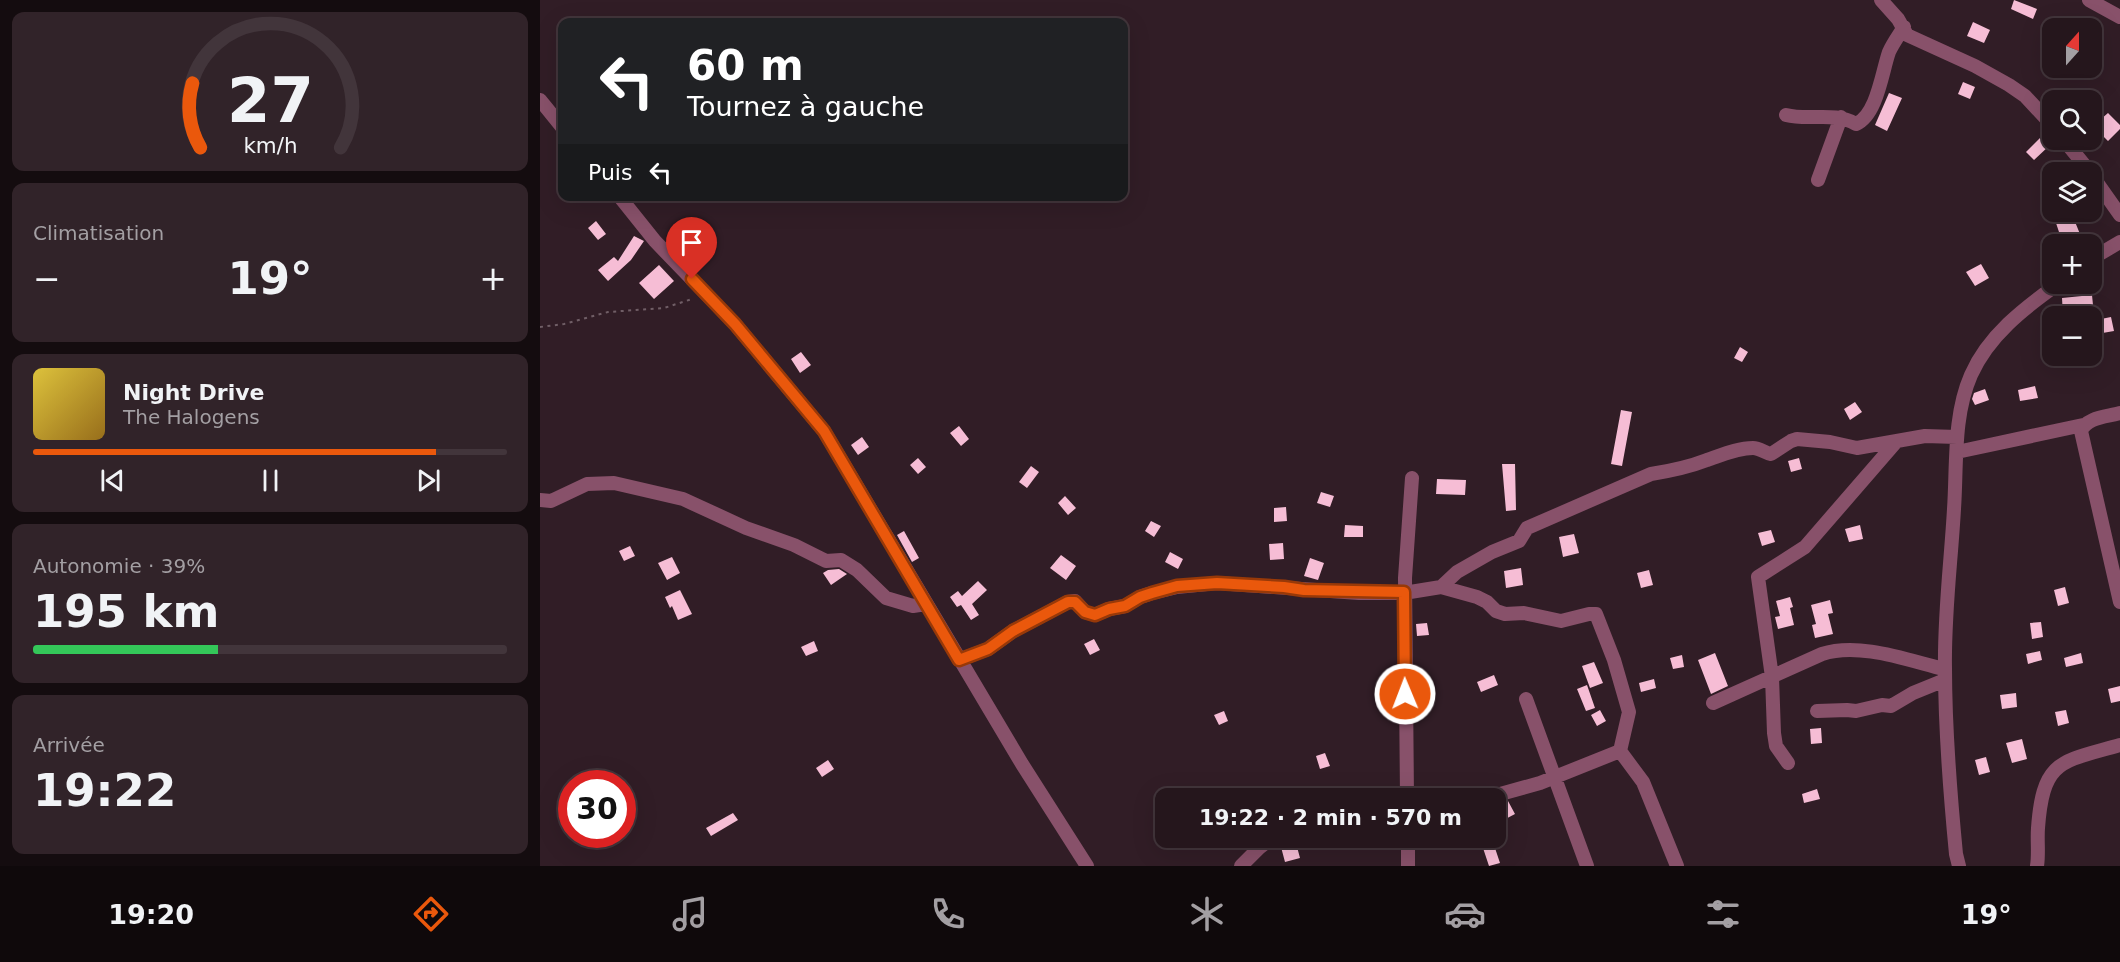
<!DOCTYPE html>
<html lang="fr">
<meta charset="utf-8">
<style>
:root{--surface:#25161c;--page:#312329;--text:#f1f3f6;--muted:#a39fa3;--line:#42353b;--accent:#ea580c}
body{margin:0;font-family:"DejaVu Sans",sans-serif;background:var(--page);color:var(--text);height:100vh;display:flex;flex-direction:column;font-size:22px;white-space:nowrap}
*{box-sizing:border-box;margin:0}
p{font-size:20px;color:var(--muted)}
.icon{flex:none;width:33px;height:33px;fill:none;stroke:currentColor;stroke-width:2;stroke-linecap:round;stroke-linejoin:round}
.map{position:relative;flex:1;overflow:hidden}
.drawer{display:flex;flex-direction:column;gap:12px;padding:12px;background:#140c0f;width:540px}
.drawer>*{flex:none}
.top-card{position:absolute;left:18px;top:18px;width:570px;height:183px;border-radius:12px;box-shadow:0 6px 24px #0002,0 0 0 2px var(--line);background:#202124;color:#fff;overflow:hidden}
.needle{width:39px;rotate:21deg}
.tools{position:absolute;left:1502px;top:18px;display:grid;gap:12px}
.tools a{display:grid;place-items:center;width:60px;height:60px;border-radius:12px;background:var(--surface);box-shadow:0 6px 24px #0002,0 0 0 2px var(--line);font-size:30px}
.speed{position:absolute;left:18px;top:770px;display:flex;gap:12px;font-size:30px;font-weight:700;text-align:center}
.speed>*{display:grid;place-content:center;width:78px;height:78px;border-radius:50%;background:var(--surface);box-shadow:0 6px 24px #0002,0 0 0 2px var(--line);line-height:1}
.speed .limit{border:9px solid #d22;background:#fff;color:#111}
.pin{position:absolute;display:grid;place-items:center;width:51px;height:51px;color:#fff;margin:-62px -26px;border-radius:50% 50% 50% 0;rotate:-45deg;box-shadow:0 0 6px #0007}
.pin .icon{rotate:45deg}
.me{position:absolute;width:66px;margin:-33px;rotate:359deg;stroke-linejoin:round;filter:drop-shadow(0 0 4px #0008)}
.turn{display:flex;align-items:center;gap:21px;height:126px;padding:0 30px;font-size:27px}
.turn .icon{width:78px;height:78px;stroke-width:2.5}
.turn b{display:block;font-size:42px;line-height:51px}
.then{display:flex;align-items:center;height:57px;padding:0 30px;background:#0003;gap:12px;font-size:22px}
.big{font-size:45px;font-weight:600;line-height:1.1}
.drawer .widget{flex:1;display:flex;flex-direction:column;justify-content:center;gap:9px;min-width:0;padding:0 21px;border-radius:12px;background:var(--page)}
.drawer .dial{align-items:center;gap:0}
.dial svg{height:156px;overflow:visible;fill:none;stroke:var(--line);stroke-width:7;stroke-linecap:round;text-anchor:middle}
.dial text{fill:var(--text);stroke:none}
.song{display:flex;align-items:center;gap:18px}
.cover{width:72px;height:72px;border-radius:9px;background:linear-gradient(135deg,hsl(50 70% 55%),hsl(40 70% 35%))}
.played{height:6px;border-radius:3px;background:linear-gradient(90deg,var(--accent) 85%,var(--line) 85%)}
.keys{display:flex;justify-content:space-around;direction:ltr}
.heat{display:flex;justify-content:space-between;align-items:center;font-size:33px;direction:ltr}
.charge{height:9px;border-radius:4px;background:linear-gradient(90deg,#34c759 39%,var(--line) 0)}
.trip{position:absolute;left:615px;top:788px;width:351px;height:60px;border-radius:12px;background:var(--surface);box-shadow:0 6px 24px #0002,0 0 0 2px var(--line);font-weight:600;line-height:60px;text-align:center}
.tabs{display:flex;height:96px;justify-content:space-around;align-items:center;background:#0f090b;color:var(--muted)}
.tabs .icon{width:42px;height:42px}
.tabs .on{color:var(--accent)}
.tabs b{font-size:27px;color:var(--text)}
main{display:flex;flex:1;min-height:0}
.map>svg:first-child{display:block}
</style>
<main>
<section class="drawer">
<div class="widget dial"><svg viewBox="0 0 100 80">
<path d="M14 69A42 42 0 1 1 86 69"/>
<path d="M14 69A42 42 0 0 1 10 36" stroke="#ea580c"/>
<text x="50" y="56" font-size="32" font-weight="700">27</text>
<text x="50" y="72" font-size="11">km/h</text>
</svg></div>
<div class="widget"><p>Climatisation</p>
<div class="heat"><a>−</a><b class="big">19°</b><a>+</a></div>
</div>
<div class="widget">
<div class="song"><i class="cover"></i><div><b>Night Drive</b><p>The Halogens</p></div></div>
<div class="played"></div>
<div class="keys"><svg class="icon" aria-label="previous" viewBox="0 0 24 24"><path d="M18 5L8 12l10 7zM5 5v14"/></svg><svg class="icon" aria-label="pause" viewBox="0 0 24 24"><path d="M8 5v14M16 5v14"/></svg><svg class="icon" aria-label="next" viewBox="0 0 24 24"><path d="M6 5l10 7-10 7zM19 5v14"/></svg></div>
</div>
<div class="widget"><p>Autonomie · 39%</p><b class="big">195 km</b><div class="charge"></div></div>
<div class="widget"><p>Arrivée</p><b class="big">19:22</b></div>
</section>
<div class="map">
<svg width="1580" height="866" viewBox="0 0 1580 866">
<rect width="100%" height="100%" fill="#311d26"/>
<path fill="#f6bdd5" d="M1474 0 1497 9 1493 19 1471 9Z
M1433 22 1450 30 1444 43 1427 36Z
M1423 82 1435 87 1430 99 1418 94Z
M1349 93 1362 98 1347 131 1335 125Z
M1568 113 1580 125V129L1568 141 1553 126Z
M1500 138 1509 146 1494 160 1486 152Z
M1519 212H1531L1540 234 1527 238V244H1523L1516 223 1524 221Z
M56 221 66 234 58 240 48 228Z
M94 236 104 241 91 260 68 281 58 270 74 257 78 261Z
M1441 264 1449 278 1435 286 1426 272Z
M119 265 134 281 114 299 99 283Z
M1552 295 1554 315 1523 316 1522 298Z
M1571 317 1574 331 1551 335V321Z
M1200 347 1208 352 1202 362 1194 358Z
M261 352 271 365 260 373 251 359Z
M1495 386 1498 398 1480 401 1478 390Z
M1445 389 1449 400 1435 405 1432 399 1434 393Z
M1315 402 1322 412 1310 420 1304 409Z
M1081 410 1092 412 1082 466 1071 464Z
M419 426 429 439 421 446 410 433Z
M322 437 329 447 318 455 311 445Z
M378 458 386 467 378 474 370 465Z
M1259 458 1262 469 1251 472 1248 461Z
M962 464H975L976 510 966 511Z
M491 466 499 472 487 488 479 482Z
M897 479 926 480 925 495 896 494Z
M781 492 794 496 790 507 777 503Z
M525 496 536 508 528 515 518 503Z
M746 507 747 521 734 522V508Z
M611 521 621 526 614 537 605 531Z
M805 525 823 526V537H804Z
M1320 525 1323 539 1309 542 1305 529Z
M1231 530 1235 542 1222 546 1218 533Z
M364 531 379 558 372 562 357 535Z
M1034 534 1039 553 1023 557 1019 537Z
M743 543 744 559 730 560 729 544Z
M90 546 95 556 84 561 79 551Z
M630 552 643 559 638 569 625 562Z
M521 555 536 566 526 580 510 568Z
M132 557 140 573 127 580 118 563Z
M770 558 784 563 778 580 764 576Z
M981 568 983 585 966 588 964 571Z
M299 569 307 574 291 585 283 573 288 570Z
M1109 570 1113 585 1101 588 1097 573Z
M438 581 447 590 432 604 439 615 431 620 421 605 417 607 410 597 418 591 422 596Z
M1525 587 1529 603 1518 606 1514 590Z
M140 590 152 614 138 620 132 606 130 608 125 597Z
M1250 597 1253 607 1250 608 1254 625 1238 629 1235 617 1240 616 1236 601Z
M1290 600 1293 613 1288 614 1293 634 1275 638 1272 625 1276 624 1271 605Z
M1501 622 1503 637 1492 639 1490 623Z
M887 623 889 635 877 636 876 624Z
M554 639 560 650 550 655 544 644Z
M274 641 278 651 266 656 261 647Z
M1500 651 1502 660 1488 664 1486 654Z
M1175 653 1188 686 1171 694 1158 660Z
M1541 653 1543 663 1526 667 1524 658Z
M1142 655 1144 667 1133 669 1130 658Z
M1054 662 1063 683 1050 688 1042 666Z
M954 675 958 685 941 692 937 682Z
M1114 679 1116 688 1101 692 1099 683Z
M1047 685 1055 708 1046 711 1037 689Z
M1580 686V701L1571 703 1568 689Z
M1476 693 1477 707 1462 709 1460 695Z
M1060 710 1066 721 1057 726 1051 715Z
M1526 710 1529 723 1518 726 1515 712Z
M684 711 688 721 679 725 674 715Z
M1281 728 1282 743 1271 744 1270 729Z
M1482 739 1487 759 1472 763 1466 743Z
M785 753 790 766 780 769 776 756Z
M1446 757 1450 772 1439 775 1435 760Z
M288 760 294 769 282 777 276 768Z
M1277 789 1280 799 1264 803 1262 794Z
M968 801 975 814 956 824V805Z
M193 813 198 820 171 836 166 828Z
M756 843 760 858 745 862 741 847Z
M954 845 960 863 949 866 943 848Z"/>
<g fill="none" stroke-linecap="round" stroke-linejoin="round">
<path stroke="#705e66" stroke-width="2" stroke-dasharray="3 4.5" stroke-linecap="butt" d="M0 327 24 324 68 312 124 308 152 299"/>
<path stroke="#88516a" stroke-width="14" d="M1341 0 1358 19 1367 35 1435 66 1469 85 1485 96 1512 125
M1549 0 1580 17
M0 100 22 127
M1246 115C1270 121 1294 111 1316 124 1337 115 1342 72 1349 52 1353 43 1359 35 1364 27
M1524 140 1550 172
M1551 174 1580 215
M1278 180 1301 117
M79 196 115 241 195 324 284 431 482 764 547 866
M1551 259 1580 242
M1580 413C1566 417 1547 417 1541 431L1580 602
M1417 452 1543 425
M0 500 11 501 47 484 74 483 143 499 206 528 254 545 286 561 301 560 317 570 346 598 373 606 386 604
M901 587 917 572 952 552 979 541 987 528 1111 474C1130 471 1149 467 1167 460 1182 455 1197 448 1213 448 1220 448 1225 453 1231 454L1251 441 1257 439 1290 442 1317 448 1385 436 1417 437
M419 660 448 649 473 631 528 602 535 601 545 612 555 615 569 609 585 606 600 597 612 593 637 587 677 583 819 593H864L901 587 937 597 947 602 956 611 965 614 984 613 1021 621 1049 614H1056L1074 660 1089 712 1080 751
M986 699 1047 866
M1173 703 1282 654C1319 642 1367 660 1404 669
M1277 711 1307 710 1316 711 1342 705 1351 706 1373 693 1405 680
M1080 751 1103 782 1137 866
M1248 763 1236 746 1234 733 1232 677 1218 577 1265 547 1356 442
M867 798 865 578 872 478
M946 798 1000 783 1080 751
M868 837V866
M701 866 719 848 733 837
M1419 866 1416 854C1410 792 1405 731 1405 668 1404 615 1411 562 1414 509 1417 465 1413 416 1431 375 1448 336 1484 308 1518 284
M1497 866C1499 854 1497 841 1498 828 1503 759 1521 762 1580 745"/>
</g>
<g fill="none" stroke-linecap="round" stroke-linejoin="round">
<g stroke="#983908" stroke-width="15">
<path id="route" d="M152 279 195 324 284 431 419 660 448 649 473 631 528 602H535L545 612 555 615 569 609 585 606 600 597 612 593 637 586 677 583 744 587 764 590 864 592 865 694"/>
</g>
<use href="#route" stroke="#ea580c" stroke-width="10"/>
</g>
</svg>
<div class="tools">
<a><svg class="needle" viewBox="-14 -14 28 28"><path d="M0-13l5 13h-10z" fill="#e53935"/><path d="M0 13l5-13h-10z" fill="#a39fa3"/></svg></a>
<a><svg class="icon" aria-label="search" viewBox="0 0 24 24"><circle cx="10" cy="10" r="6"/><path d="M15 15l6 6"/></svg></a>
<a><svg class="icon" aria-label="layers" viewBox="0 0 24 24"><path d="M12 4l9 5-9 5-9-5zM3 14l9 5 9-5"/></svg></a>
<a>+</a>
<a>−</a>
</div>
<div class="speed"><div class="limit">30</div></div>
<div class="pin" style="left:152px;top:279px;background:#d93025"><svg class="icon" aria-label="arrive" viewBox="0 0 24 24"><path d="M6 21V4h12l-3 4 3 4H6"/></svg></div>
<svg class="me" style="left:865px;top:694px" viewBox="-20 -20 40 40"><circle r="17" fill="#ea580c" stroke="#fff" stroke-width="3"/><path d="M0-11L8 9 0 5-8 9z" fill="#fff"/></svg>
<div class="trip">19:22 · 2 min · 570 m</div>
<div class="top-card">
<div class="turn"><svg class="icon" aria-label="left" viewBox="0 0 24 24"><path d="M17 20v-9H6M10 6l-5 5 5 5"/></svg><div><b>60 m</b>Tournez à gauche</div></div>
<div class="then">Puis<svg class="icon" aria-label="left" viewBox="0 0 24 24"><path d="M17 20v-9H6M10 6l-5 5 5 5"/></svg></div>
</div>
</div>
</main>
<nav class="tabs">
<b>19:20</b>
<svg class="icon on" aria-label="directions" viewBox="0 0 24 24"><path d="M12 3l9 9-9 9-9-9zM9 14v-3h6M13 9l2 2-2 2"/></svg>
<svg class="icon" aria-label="music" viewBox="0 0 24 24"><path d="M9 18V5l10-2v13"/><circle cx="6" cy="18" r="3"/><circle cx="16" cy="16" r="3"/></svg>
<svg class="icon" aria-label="phone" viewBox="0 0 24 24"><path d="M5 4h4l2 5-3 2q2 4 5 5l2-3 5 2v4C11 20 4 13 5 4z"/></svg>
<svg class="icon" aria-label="climate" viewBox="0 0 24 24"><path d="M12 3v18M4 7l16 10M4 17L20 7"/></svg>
<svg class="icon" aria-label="car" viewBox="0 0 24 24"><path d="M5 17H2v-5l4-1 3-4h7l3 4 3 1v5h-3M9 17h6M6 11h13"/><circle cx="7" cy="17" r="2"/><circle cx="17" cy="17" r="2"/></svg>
<svg class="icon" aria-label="filters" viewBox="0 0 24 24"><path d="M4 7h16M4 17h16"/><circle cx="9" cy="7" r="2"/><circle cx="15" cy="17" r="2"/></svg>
<b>19°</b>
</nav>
